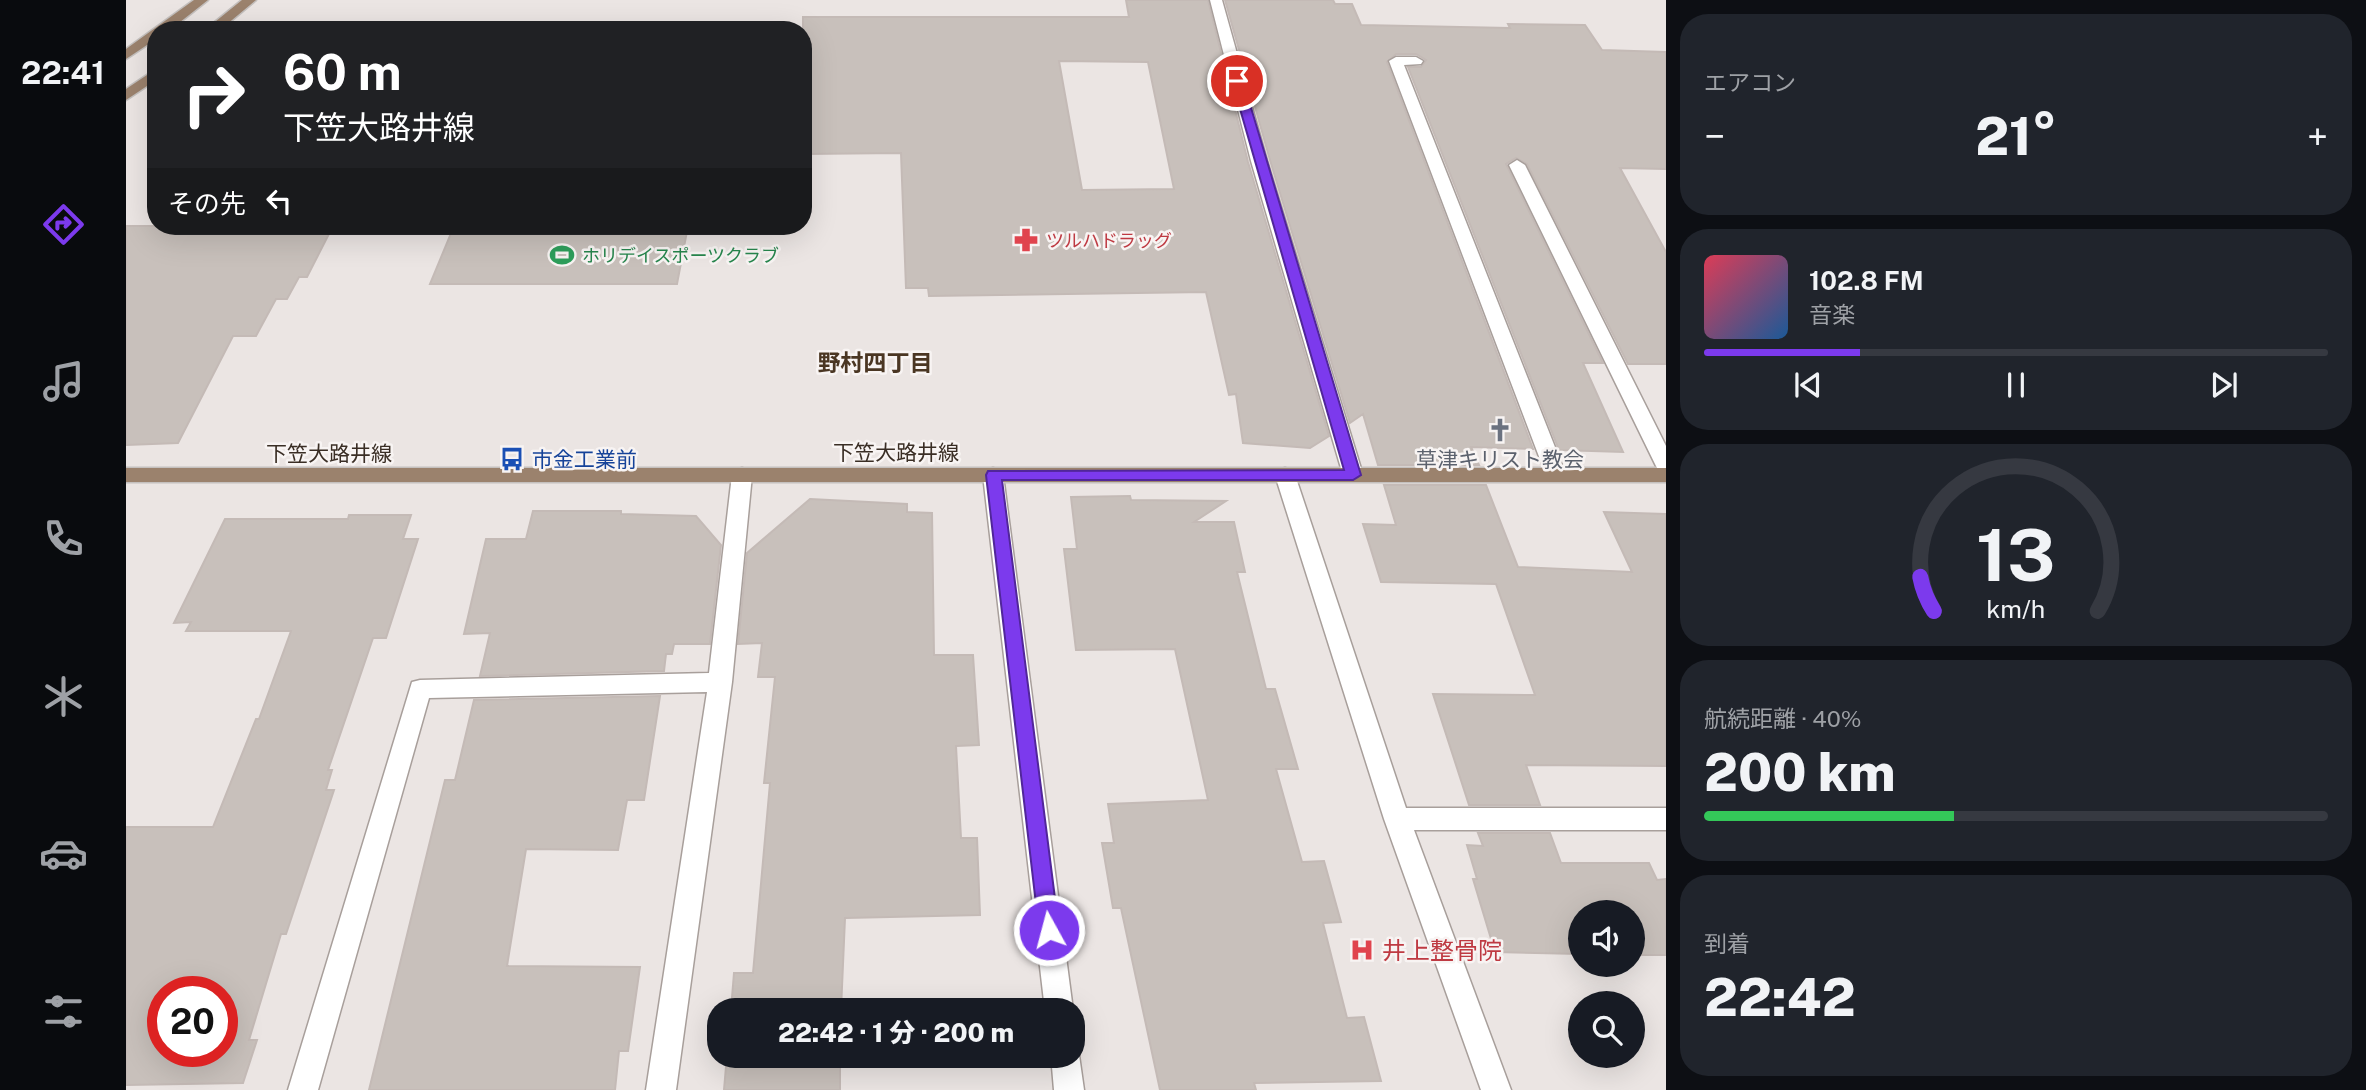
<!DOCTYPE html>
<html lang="ja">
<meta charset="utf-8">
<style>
:root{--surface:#171b24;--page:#20242c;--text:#f1f3f6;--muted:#9ea1a6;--line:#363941;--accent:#7c3aed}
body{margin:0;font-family:"Public Sans","Noto Sans JP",sans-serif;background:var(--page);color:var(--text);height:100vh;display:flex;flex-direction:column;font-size:26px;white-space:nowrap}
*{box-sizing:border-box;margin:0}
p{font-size:23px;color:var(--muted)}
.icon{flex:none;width:38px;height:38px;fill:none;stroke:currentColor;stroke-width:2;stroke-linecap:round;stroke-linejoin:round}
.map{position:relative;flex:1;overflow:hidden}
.panel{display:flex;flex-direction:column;gap:14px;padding:14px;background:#0d0f14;width:700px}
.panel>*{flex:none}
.banner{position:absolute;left:21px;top:21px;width:665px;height:214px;border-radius:28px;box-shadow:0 7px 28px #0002;background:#202124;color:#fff;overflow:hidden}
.fabs{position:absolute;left:1442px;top:900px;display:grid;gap:14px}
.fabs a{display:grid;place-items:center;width:77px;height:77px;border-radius:50%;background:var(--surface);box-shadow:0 7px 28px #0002;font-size:35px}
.speed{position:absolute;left:21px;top:976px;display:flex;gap:14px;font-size:35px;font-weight:700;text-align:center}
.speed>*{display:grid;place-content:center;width:91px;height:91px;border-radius:50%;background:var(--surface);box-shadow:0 7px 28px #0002;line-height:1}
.speed .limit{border:10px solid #d22;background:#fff;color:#111}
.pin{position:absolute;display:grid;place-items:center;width:60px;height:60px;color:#fff;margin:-30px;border:4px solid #fff;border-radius:50%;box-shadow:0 2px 7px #0007}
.me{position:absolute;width:77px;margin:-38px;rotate:353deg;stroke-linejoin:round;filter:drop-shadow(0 0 5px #0008)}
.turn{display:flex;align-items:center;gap:24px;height:147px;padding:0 21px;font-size:32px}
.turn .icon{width:91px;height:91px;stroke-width:2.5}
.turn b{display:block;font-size:49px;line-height:60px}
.then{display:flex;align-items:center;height:66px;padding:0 21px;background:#0003;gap:14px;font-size:26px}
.big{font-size:52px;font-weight:800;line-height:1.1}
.panel .widget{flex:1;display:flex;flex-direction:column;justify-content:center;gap:10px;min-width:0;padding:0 24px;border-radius:28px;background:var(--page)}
.panel .dial{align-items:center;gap:0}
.dial svg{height:182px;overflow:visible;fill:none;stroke:var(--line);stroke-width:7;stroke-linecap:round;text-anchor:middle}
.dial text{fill:var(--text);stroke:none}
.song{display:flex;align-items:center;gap:21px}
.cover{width:84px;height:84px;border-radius:10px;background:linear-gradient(135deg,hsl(350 70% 55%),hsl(210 70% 35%))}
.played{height:7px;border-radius:4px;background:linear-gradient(90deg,var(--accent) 25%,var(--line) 25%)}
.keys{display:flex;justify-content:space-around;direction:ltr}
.heat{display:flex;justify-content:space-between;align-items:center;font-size:38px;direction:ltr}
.charge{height:10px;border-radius:5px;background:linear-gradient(90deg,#34c759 40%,var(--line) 0)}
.trip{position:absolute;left:581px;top:998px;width:378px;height:70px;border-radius:28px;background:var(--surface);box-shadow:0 7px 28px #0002;font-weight:800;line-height:70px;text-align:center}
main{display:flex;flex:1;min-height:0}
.dock{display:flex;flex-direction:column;width:126px;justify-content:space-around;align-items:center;background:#090b0e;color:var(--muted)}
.dock .icon{width:49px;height:49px}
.dock .selected{color:var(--accent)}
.dock b{font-size:32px;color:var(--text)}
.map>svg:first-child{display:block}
</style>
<main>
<nav class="dock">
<b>22:41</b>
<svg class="icon selected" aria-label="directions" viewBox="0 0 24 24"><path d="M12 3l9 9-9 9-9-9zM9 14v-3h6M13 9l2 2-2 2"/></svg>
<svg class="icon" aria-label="music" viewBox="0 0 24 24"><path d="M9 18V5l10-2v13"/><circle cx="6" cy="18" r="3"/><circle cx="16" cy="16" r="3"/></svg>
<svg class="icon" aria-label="phone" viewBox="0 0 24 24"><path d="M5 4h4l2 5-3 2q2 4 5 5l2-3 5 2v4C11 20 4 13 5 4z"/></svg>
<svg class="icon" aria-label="climate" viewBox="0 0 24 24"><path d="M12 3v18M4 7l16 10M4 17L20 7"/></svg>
<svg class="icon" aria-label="car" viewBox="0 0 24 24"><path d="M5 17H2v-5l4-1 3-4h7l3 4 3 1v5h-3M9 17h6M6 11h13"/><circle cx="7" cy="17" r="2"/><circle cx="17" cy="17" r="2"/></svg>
<svg class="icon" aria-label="filters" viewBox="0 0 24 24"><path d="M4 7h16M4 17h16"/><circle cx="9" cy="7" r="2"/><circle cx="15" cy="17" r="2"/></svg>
</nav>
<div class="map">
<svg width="1540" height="1090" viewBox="0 0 1540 1090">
<rect width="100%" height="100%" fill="#ebe5e3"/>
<path fill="#c8c0bb" stroke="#c4bab6" stroke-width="2" fill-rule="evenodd" d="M1000 0H1082L1122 162 1203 436 1184 448 1117 443 1110 394 1103 395 1080 292 803 296 802 288H780L775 153 677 154V17H1003ZM933 61 1022 62 1048 189 956 190Z
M1099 0H1207L1209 4H1226L1235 25 1384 28 1382 24 1459 25 1476 50 1540 52V169L1494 168 1540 252V364H1502L1401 164 1390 158 1380 164 1477 363H1457L1497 452 1433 450 1282 67H1295L1300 60 1290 54H1270L1261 62 1407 449 1345 447 1353 465H1252L1237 414 1224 423 1144 160Z
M0 226H207L181 277H173L161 299H150L130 336H107L52 443 0 445Z
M328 226H562L551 284H304Z
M1258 485H1360L1392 567 1506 572 1478 512 1540 514V766L1400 765 1414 805H1343L1307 694 1409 695 1370 584 1255 582 1237 524 1270 525Z
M1004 496 1005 500 1100 501 1068 522H1108L1119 572H1111L1140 689H1149L1172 769H1150L1176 862 1198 861 1215 922 1197 923 1221 1018 1238 1017 1255 1081 1128 1083 1130 1090H1034L995 908H987L976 843H988L982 804 1082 800 1049 649 950 650 938 549H951L945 497Z
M684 499 781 504V512L806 513 808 655H847L853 745 830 746 835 838H851L854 915 719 918 715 1010H605L608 973H627L644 783H638L649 677H632L636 643 612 644 621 553Z
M407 511H495V514L570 516 595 545 584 644H548L546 654H540L538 671 354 676 364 633 338 634 360 539H400Z
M223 515H285L277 539H292L260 638H247L202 770H206L200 790H208L160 934H155L123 1040H131L117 1083 0 1085V827H87L130 719H133L165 631H60L65 622 48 623 99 519H222ZM37 992H96V1052H37Z
M534 696 518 800H501L492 850 400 849 381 966 514 967 502 1051H493L489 1090H243L319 780H329L348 700Z
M1352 833H1424L1435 863H1523L1531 880 1540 879V955H1507V912H1454V954L1369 952 1347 879H1351L1341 845 1357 846Z
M601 1055H714V1090H598Z"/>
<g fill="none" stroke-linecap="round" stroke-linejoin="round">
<g stroke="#a89f9b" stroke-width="3">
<path id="minor" d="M1084 0H1096L1141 161 1237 475 1234 480H1220L1217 475 1125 161Z
M1290 57 1297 61 1295 64 1278 65 1440 475 1437 480H1423L1420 475 1263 61 1270 57Z
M1391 160 1399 165 1540 446V473L1533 471 1530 466 1383 165Z
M616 468 623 470 626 475 606 682 550 1090H520L581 692 303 698 192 1090H162L286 682 294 680 583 673 606 475 609 470Z
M867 468 874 470 877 475 947 1010V1011L919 1010 857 475 860 470Z
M1159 468 1166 470 1169 475 1280 808H1540V830H1288L1385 1090H1355L1258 819 1149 475 1152 470Z
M947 1044 953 1055 958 1090H928L925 1055H947Z"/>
</g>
<g stroke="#c4c0be" stroke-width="3">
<path id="major" d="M68 0H82L44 30H30V39L0 59V49Z
M116 0H130L94 30H79Z
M30 69V80L0 100V89Z
M0 468H1540V482H0Z"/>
</g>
<use href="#minor" fill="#fff" fill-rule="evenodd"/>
<use href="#major" fill="#9b826d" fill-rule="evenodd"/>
</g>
<path fill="#7c3aed" stroke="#51269a" stroke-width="2" d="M1111 77 1117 81 1235 475 1227 480H876L933 930 930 936 923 939 916 936 913 930 860 475 862 471 1218 470 1106 81Z"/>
<defs>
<g id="pharmacy-bare" transform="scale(1.89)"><path d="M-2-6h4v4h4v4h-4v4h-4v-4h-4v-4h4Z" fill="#e0444e" stroke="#f8f4f3" stroke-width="2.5" paint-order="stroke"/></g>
<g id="stadium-bare" transform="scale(1.89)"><path d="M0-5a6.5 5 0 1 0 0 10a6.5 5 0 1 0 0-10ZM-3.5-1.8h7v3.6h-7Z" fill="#2e9e5b" stroke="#f8f4f3" stroke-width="2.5" paint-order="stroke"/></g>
<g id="church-bare" transform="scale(1.89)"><path d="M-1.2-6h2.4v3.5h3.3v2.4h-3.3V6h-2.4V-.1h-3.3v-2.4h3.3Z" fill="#6b7280" stroke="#f8f4f3" stroke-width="2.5" paint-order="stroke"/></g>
<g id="bus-bare" transform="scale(1.89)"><path d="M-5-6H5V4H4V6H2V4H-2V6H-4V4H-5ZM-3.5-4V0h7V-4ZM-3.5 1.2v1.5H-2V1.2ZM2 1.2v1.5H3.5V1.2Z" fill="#1a4fb4" stroke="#f8f4f3" stroke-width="2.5" paint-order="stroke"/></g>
<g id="hospital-bare" transform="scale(1.89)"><path d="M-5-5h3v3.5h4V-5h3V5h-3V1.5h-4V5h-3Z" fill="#e0444e" stroke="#f8f4f3" stroke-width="2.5" paint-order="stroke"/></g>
</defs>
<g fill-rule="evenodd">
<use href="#pharmacy-bare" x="900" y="240"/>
<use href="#stadium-bare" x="436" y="255"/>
<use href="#church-bare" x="1374" y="430"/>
<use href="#bus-bare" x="386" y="459"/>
<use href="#hospital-bare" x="1236" y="950"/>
</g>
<g text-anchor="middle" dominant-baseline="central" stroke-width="5" stroke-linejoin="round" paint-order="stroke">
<g font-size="18" fill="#be3a42" stroke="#f8f4f3" text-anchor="start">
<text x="920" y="240">ツルハドラッグ</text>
</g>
<g font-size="18" fill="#27864d" stroke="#f8f4f3" text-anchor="start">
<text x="456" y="255">ホリデイスポーツクラブ</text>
</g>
<g font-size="21" fill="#3a2e25" stroke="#f8f4f3">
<text x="770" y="452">下笠大路井線</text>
<text x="203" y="453">下笠大路井線</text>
</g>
<g font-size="21" fill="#164399" stroke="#f8f4f3" text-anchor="start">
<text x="406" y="459">市金工業前</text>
</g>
<g font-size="21" fill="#5b616d" stroke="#f8f4f3">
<text x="1374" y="459">草津キリスト教会</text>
</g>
<g font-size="23" font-weight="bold" fill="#4a3623" stroke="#f8f4f3">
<text x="749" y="362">野村四丁目</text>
</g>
<g font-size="24" fill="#be3a42" stroke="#f8f4f3" text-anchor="start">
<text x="1256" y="950">井上整骨院</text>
</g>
</g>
</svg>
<div class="fabs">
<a><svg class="icon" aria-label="sound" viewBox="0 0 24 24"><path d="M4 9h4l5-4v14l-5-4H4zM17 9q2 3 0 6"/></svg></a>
<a><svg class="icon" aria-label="search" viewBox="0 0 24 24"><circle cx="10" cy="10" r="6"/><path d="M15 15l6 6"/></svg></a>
</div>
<div class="speed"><div class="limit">20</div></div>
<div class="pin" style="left:1111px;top:81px;background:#d93025"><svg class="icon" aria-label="arrive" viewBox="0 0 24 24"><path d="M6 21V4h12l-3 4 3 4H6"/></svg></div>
<svg class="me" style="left:923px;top:930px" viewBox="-20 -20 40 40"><circle r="17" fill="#7c3aed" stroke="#fff" stroke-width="3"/><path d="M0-11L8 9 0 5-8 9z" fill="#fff"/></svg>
<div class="trip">22:42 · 1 分 · 200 m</div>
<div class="banner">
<div class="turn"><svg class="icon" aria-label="right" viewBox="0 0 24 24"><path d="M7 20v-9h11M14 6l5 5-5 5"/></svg><div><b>60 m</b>下笠大路井線</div></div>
<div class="then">その先<svg class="icon" aria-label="left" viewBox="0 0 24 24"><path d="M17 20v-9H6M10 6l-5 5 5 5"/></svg></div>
</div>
</div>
<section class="panel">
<div class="widget"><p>エアコン</p>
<div class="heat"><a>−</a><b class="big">21°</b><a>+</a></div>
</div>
<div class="widget">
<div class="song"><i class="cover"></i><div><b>102.8 FM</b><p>音楽</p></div></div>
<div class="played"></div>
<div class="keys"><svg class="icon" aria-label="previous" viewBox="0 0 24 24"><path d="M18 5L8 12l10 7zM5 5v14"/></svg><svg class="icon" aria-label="pause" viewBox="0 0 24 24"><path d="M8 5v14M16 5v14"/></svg><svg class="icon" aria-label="next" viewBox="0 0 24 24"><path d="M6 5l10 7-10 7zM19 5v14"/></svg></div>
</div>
<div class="widget dial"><svg viewBox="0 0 100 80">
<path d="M14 69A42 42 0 1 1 86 69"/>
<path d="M14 69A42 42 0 0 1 8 54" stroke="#7c3aed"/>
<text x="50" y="56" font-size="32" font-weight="700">13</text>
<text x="50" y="72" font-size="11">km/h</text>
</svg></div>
<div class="widget"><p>航続距離 · 40%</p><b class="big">200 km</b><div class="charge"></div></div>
<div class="widget"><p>到着</p><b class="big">22:42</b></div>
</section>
</main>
